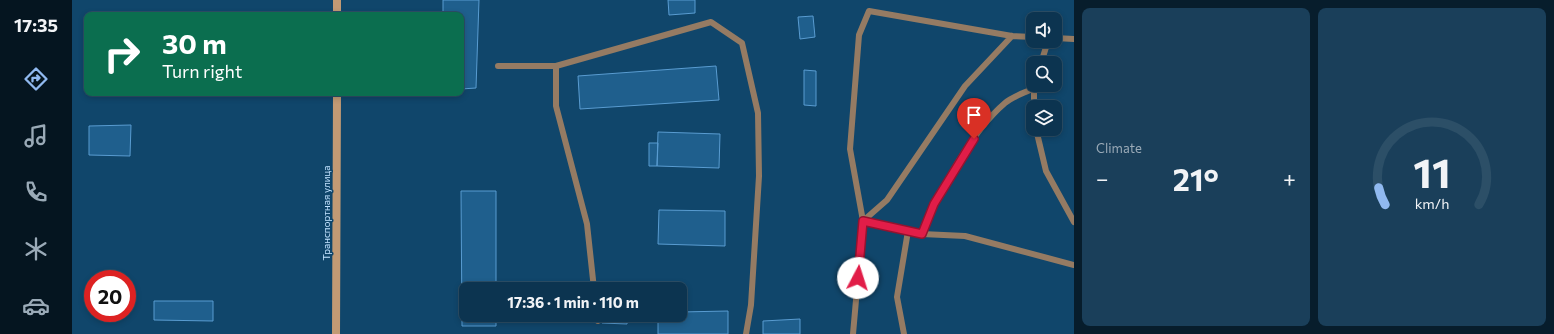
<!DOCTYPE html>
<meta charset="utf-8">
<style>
:root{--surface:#0c3450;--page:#1a3f5a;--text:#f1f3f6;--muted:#9aaab7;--line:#2c4f67;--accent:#90b9f0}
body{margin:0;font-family:Commissioner,sans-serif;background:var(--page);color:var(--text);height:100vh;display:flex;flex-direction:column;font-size:15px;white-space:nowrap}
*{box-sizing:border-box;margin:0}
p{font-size:13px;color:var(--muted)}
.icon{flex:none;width:22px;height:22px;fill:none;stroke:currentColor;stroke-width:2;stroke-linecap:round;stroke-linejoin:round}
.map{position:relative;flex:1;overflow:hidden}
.details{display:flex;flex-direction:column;gap:8px;padding:8px;background:#071d2c;width:480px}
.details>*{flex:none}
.banner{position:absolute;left:12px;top:12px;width:380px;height:84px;border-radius:8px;box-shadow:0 2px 6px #0003,0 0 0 1px var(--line);background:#0b6e4f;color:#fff;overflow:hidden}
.fabs{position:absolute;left:954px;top:12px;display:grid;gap:8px}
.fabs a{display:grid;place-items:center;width:36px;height:36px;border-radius:8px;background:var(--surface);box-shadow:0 2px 6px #0003,0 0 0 1px var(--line);font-size:20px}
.speed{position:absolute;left:12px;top:270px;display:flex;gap:8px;font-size:20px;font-weight:700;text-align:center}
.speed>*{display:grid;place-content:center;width:52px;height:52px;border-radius:50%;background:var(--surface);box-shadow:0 2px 6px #0003,0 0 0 1px var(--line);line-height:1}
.speed .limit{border:6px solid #d22;background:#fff;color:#111}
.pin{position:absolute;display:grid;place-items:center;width:34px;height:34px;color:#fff;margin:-41px -17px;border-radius:50% 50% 50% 0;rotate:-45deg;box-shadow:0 0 4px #0007}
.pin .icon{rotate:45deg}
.me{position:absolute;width:44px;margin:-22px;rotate:5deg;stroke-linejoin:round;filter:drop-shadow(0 0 3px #0008)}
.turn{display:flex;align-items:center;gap:14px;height:84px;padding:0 12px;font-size:18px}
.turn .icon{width:52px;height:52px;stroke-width:2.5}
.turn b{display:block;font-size:28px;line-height:34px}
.big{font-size:30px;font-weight:700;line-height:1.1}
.details .widget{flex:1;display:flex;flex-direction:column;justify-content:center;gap:6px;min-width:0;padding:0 14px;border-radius:8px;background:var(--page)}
.details .dial{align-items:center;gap:0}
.dial svg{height:104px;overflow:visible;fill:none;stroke:var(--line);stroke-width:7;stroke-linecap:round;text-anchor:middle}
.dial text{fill:var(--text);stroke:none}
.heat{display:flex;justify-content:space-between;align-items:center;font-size:22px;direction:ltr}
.details .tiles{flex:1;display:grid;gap:8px;grid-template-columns:repeat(2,1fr)}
.trip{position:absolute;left:387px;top:282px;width:228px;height:40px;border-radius:8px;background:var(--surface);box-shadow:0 2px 6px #0003,0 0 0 1px var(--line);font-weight:700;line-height:40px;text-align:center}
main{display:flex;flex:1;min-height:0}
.tabs{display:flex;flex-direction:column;width:72px;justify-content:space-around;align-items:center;background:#051520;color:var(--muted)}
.tabs .icon{width:28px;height:28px}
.tabs .on{color:var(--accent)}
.tabs b{font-size:18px;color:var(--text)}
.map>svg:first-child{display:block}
</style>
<main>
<nav class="tabs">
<b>17:35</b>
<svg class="icon on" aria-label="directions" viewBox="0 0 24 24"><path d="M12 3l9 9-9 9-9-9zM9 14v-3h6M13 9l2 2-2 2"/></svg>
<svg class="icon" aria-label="music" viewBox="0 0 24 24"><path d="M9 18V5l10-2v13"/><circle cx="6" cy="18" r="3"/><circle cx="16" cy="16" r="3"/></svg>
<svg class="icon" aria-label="phone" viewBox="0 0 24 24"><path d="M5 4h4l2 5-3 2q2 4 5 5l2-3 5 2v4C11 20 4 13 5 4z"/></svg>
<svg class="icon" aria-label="climate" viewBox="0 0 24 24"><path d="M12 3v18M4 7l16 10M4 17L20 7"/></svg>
<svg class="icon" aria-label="car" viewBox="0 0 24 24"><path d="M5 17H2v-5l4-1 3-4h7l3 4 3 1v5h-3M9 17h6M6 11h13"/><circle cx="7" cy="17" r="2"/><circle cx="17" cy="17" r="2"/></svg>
</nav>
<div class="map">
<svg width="1002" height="334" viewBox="0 0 1002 334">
<rect width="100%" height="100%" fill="#10466b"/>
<path fill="#1f5f8d" stroke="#599cd1" d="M371 0H407L404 88 389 89V15H371Z
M596 0H623V13L597 15Z
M741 16 743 37 728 39 726 17Z
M644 66 647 100 508 109 506 76Z
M732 70 744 71V106L732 105Z
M59 125 58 156 17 155V126Z
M586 132 648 134 647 168 585 166Z
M577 143H586L585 166H577Z
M389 191H424V289H394V315H424V326H390Z
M587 210 653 211V246L586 244Z
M82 301H141V321L82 320Z
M656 311V334H586V315H608V312Z
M531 315H556L555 324 530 323Z
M728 319V334H691V321Z"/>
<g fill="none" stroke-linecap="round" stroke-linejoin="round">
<path stroke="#957b63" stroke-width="6" d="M983 38 1002 39
M969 63 976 41
M426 66H484L639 22 670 43 686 113 687 176 679 305 674 334
M484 66V106L515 224 522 289
M962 85V107
M964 129 974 171 1002 222
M791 221 815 200 893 86 940 36
M791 221 850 234 893 236 1002 265
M850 234C866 193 899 132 933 103 940 97 952 93 960 89
M525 315 526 321
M781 334 791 221 778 149 787 35 797 11 940 36 961 37
M832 334 825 297 836 231"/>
<path stroke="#c29a74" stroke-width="8" d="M265 15V0
M264 334 265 93"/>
</g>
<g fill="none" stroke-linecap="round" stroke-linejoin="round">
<g stroke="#92132f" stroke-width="10">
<path id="route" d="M786 278 791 221 850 234 862 204 902 139"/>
</g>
<use href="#route" stroke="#e11d48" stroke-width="7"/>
</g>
<g text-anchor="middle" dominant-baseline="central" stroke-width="3" stroke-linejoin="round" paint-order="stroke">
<g font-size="10" fill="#c1e2ff" stroke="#10466b">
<text transform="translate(254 213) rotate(-90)">Транспортная улица</text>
</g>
</g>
</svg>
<div class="fabs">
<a><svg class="icon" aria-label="sound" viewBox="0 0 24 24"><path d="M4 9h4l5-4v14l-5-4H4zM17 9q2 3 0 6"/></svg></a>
<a><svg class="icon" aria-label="search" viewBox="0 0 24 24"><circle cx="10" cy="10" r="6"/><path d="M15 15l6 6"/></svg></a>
<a><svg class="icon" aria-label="layers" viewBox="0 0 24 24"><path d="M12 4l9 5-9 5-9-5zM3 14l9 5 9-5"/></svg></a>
</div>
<div class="speed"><div class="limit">20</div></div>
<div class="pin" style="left:902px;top:139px;background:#d93025"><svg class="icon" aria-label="arrive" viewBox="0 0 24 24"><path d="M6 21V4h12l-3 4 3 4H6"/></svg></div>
<svg class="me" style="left:786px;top:278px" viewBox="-20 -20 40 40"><circle r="19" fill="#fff"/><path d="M0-13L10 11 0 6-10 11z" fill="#e11d48"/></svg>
<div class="trip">17:36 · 1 min · 110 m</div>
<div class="banner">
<div class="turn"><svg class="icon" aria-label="right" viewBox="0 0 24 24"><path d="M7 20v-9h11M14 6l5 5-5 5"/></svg><div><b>30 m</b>Turn right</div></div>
</div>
</div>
<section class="details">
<div class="tiles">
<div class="widget"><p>Climate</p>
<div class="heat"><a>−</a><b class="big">21°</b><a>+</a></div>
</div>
<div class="widget dial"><svg viewBox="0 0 100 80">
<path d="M14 69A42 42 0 1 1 86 69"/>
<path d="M14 69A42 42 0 0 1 9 56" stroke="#90b9f0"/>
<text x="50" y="56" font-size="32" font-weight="700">11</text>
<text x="50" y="72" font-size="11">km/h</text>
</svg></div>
</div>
</section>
</main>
